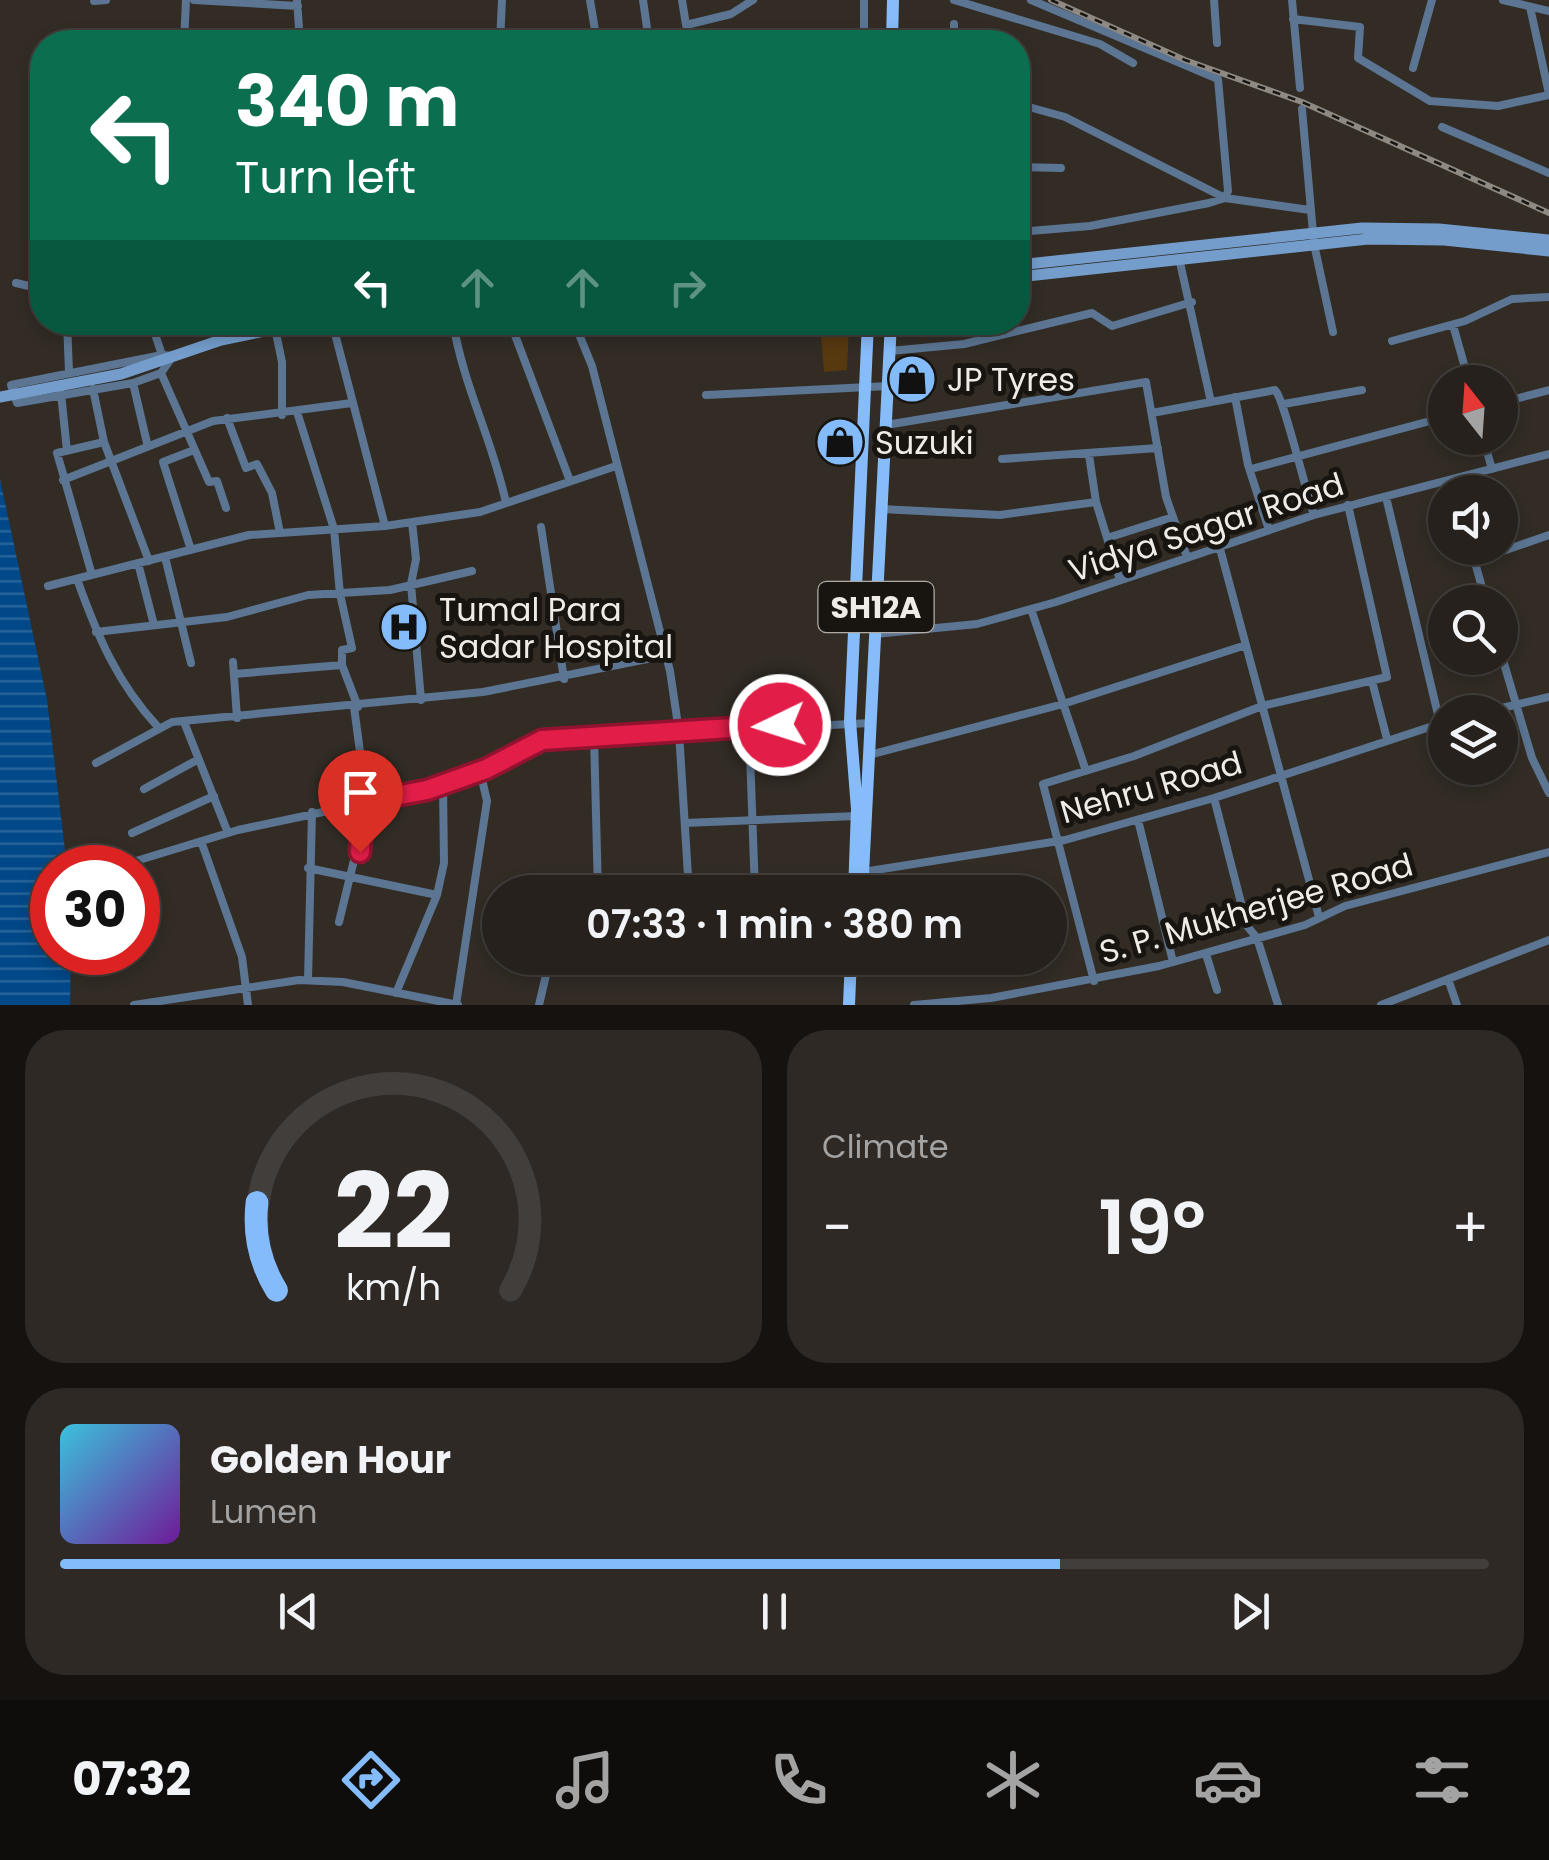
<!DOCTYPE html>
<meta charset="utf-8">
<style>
:root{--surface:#26211c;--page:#2e2925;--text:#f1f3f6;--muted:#a4a3a3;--line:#423e3b;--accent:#84bcfb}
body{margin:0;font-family:Poppins,sans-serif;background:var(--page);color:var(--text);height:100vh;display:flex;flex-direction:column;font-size:38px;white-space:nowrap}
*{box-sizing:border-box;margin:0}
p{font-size:32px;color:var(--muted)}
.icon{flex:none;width:55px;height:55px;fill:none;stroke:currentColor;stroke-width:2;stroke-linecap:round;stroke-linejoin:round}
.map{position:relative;height:1005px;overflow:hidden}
.details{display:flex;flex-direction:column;gap:25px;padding:25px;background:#15120f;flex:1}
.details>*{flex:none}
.top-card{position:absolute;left:30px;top:30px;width:1000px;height:305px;border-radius:40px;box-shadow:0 5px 15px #0003,0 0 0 2px var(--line);background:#0b6e4f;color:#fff;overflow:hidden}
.needle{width:65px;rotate:343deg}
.tools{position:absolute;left:1428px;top:365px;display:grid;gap:20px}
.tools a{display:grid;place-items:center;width:90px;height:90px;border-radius:50%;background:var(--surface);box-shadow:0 5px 15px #0003,0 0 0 2px var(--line);font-size:50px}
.speed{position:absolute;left:30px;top:845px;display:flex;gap:20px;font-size:50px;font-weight:700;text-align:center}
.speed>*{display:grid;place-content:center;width:130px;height:130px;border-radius:50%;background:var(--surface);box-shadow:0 5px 15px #0003,0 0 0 2px var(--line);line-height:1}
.speed .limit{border:15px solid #d22;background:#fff;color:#111}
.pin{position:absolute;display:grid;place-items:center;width:85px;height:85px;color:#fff;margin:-102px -42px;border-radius:50% 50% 50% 0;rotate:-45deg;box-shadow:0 0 10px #0007}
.pin .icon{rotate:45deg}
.me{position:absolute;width:110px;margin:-55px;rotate:266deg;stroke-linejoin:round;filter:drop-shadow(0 0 8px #0008)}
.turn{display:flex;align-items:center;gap:35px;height:210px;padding:0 40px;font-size:45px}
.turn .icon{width:130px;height:130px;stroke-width:2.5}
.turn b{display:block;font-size:70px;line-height:85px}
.lanes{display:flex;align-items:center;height:95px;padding:0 40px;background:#0003;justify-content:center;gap:50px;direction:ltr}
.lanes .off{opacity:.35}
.big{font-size:75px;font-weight:600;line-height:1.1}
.details .tile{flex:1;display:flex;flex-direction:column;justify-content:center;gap:15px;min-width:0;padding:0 35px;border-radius:40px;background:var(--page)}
.details .dial{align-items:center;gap:0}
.dial svg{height:260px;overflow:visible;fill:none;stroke:var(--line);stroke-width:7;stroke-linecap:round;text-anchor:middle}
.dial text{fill:var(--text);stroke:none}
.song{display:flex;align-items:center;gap:30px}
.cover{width:120px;height:120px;border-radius:15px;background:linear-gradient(135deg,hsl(190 70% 55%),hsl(280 70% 35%))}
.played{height:10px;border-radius:5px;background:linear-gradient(90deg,var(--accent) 70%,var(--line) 70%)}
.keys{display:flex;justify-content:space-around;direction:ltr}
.heat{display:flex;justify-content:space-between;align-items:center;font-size:55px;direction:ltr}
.details .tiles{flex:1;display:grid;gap:25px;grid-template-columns:1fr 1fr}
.tile:last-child{grid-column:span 2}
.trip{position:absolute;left:482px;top:875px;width:585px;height:100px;border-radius:50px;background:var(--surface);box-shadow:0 5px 15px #0003,0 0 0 2px var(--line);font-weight:600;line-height:100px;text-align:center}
.tab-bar{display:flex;height:160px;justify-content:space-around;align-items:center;background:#0f0d0b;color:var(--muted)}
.tab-bar .icon{width:70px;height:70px}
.tab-bar .current{color:var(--accent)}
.tab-bar b{font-size:45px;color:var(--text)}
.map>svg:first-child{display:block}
</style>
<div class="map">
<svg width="1549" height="1005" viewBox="0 0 1549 1005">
<defs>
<pattern id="water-rules" width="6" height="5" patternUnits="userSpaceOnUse" patternTransform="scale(2.5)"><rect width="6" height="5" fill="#004888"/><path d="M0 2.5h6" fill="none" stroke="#266399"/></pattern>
</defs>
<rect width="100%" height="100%" fill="#322c25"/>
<path fill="#573910" d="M820 323H849L847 370 824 372Z"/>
<path fill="url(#water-rules)" d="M0 479 47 700 67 867 52 868V952L71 953 70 1005H0Z"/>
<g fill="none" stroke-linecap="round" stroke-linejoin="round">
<path stroke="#5b7592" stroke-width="8" d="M194 0 298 6
M297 0 300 42
M590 0 597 42
M643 0 649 42
M682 0 686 25 731 14 753 0
M954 0 1100 44 1133 63
M1214 0 1217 43
M1292 0 1300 88
M1503 0 1549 11
M94 1 106 0
M1530 7 1549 94
M1293 19 1360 27 1358 58 1430 101 1498 106 1549 95
M184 42 186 0
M500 42 502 0
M864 42V0
M954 42V24
M1413 68 1432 0
M1018 104 1065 117 1225 198 1310 210
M1302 109 1314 244 1333 332
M1442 127 1549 173
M1018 167 1061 168
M1018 232 1090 226 1209 203 1225 198 1228 191 1218 79 1031 0
M1179 258 1211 402
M16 283 42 289
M67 322 69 372
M151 322 162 355
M332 322 385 526
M453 322C463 385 493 441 506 503
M510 322 570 481
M574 322 592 366 670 671 679 732 689 892
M1453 325 1469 382
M275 328 282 362V415
M1392 341 1465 321 1512 299 1549 297
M890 351 964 344 1092 313 1112 326 1192 302
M162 355 173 356 161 373 133 383 17 403 11 385Z
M161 373 209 482 217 481 226 508
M133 383 147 443
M93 389 104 442 149 561
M61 393 67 451
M706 395 889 386
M1235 397 1248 465 1269 530
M1500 403 1549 390
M1284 404 1362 390
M297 412 334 529 340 594 352 648 342 650V665
M1152 413 1275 390C1284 398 1306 493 1314 515
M227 418 246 468 257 464 272 493 280 533
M886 425 1146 382 1166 497 1187 557
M1483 438 1492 469
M1089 455 1096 502 1120 580
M1002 459 1158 448
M1251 469 1445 417
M63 480 213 421 352 403
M1386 497 1440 723
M881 509 1000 515 1096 502
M412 522 416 559 411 584 421 700
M541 527 564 679
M1107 538 1173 517
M1219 545 1319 917
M1471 548 1486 602
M191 550 163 462 194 450
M165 557 191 663
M1474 561 1549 535
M138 563 154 625
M92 575 57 453 104 442
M77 579C97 635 117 683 158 727
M48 586 249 535 385 526 480 512 616 466
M1031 609 1086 771
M96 632 227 617 308 595 390 590 472 571
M875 634 977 624 1056 602 1314 515 1549 454
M1500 650 1532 758 1549 793
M233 662 237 718
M234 674 342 665 358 707
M1372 681 1387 739
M1484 712 1549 697
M184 722 228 833
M749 726 755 892
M594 736 598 892
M869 755 1063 704 1246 645
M96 763 172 722 483 692 667 655
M144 789 197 760
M1214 798 1247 926 1257 938 1278 1005
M1138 820 1173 962
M685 823 857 816
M132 833 214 796
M201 841 242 957 248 1005
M126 864 238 830 427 790 486 769 542 740 870 723
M308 868 437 895
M863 872 1065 840 1214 798 1445 722
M339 922 355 856 360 852 363 774 354 707
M1206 954 1217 990
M1448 979 1457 1005
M308 980 312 812
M1094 981 1043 784 1134 756 1262 706 1387 677 1348 505
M396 993 437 895 444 863 443 785
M134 1005 299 980 343 982 458 1005
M456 1005 487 801 480 771
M539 1005 550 958
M914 1005 991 998 1159 966 1305 925 1345 906 1549 852
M1381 1005 1549 940"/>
<path stroke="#749dcc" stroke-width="11" d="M1018 265 1362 228 1439 229 1549 240
M1018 277 1368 239 1444 240 1549 251
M0 397 121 374 221 340 309 322"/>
<path stroke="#86bcf9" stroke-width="12" d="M892 42 893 0
M863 874 891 322
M854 892 857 809 850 721 868 322
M849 1005 851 958"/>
<g stroke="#8e8983" stroke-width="6">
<path id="rail" d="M1051 0 1185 60 1302 102 1549 213"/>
</g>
<use href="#rail" stroke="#181511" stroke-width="2.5" stroke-dasharray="8" stroke-linecap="butt"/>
</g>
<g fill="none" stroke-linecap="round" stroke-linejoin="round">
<g stroke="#92132f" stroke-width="25">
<path id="route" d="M360 852 363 802 427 790 486 769 542 740 780 725"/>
</g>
<use href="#route" stroke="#e11d48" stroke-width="18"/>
</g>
<defs>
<g id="shop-disc" transform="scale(2.5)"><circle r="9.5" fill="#84bcfb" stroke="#181511"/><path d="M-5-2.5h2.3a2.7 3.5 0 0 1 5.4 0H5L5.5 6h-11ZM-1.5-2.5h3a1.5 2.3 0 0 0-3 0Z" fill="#111"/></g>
<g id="hospital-disc" transform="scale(2.5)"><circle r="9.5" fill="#84bcfb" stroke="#181511"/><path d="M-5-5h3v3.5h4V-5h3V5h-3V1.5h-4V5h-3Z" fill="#111"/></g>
</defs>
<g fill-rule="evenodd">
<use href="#shop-disc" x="912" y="379"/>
<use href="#shop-disc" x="840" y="442"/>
<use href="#hospital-disc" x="404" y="627"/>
</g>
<g text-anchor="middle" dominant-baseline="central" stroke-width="10" stroke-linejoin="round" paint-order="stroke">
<rect fill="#181511" stroke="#aeaba6" stroke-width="2.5" x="818.5" y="582" width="115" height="50" rx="8"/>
<g font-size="30" font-weight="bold" fill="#efebe6">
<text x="876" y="607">SH12A</text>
</g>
<g font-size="32" fill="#efebe6" stroke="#181511" text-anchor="start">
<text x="947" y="379">JP Tyres</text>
<text x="875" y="442">Suzuki</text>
<text x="439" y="609">Tumal Para<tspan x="439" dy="37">Sadar Hospital</tspan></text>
</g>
<g font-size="32" fill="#efebe6" stroke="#181511">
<text transform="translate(1206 527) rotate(-18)">Vidya Sagar Road</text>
<text transform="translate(1151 787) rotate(-16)">Nehru Road</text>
<text transform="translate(1256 908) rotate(-16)">S. P. Mukherjee Road</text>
</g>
</g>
</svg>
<div class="tools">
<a><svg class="needle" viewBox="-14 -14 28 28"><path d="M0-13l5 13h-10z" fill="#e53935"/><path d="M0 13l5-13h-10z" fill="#a4a3a3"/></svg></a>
<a><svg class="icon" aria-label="sound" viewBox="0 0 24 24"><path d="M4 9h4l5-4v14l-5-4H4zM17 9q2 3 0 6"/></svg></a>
<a><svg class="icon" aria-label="search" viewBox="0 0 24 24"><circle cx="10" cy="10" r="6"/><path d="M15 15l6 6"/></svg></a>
<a><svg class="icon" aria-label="layers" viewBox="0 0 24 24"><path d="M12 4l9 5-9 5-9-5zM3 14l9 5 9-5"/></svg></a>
</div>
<div class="speed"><div class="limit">30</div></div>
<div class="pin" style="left:360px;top:852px;background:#d93025"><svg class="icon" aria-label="arrive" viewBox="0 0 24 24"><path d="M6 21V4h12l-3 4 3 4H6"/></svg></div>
<svg class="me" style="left:780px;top:725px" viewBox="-20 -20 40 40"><circle r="17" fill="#e11d48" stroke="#fff" stroke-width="3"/><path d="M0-11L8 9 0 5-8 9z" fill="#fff"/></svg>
<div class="trip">07:33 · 1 min · 380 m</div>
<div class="top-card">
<div class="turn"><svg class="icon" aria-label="left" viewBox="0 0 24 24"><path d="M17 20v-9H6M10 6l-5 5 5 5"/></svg><div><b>340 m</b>Turn left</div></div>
<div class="lanes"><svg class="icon" aria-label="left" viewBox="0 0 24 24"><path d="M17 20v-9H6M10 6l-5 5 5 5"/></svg><svg class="icon off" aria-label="ahead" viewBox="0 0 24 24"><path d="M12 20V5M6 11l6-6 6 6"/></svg><svg class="icon off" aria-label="ahead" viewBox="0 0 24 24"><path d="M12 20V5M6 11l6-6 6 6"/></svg><svg class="icon off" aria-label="right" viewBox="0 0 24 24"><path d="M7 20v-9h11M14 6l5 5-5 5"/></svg></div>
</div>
</div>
<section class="details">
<div class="tiles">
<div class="tile dial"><svg viewBox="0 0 100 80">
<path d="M14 69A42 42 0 1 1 86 69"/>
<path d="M14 69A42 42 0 0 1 8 42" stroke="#84bcfb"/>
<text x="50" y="56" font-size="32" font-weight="700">22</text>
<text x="50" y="72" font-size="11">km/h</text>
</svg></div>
<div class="tile"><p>Climate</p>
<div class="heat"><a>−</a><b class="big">19°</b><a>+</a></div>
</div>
<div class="tile">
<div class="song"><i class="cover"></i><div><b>Golden Hour</b><p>Lumen</p></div></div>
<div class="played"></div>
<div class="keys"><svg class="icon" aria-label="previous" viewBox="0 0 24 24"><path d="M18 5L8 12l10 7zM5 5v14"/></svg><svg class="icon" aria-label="pause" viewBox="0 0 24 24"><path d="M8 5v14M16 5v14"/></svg><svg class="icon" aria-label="next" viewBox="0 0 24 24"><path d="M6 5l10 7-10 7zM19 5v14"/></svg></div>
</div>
</div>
</section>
<nav class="tab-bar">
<b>07:32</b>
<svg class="icon current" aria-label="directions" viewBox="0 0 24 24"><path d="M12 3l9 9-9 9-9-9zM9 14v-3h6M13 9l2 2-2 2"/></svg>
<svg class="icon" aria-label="music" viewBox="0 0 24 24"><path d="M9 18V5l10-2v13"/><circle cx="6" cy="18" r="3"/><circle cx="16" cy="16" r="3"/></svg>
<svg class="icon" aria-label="phone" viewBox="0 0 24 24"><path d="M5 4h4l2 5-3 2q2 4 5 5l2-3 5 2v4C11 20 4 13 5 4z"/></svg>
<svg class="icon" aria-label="climate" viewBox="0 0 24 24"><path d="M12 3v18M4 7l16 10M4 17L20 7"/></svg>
<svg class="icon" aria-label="car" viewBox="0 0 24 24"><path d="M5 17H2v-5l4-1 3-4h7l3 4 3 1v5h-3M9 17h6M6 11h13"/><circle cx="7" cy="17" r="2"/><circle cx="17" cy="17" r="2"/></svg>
<svg class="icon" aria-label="filters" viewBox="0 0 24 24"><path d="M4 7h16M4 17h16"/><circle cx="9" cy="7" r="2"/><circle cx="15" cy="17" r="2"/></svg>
</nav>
